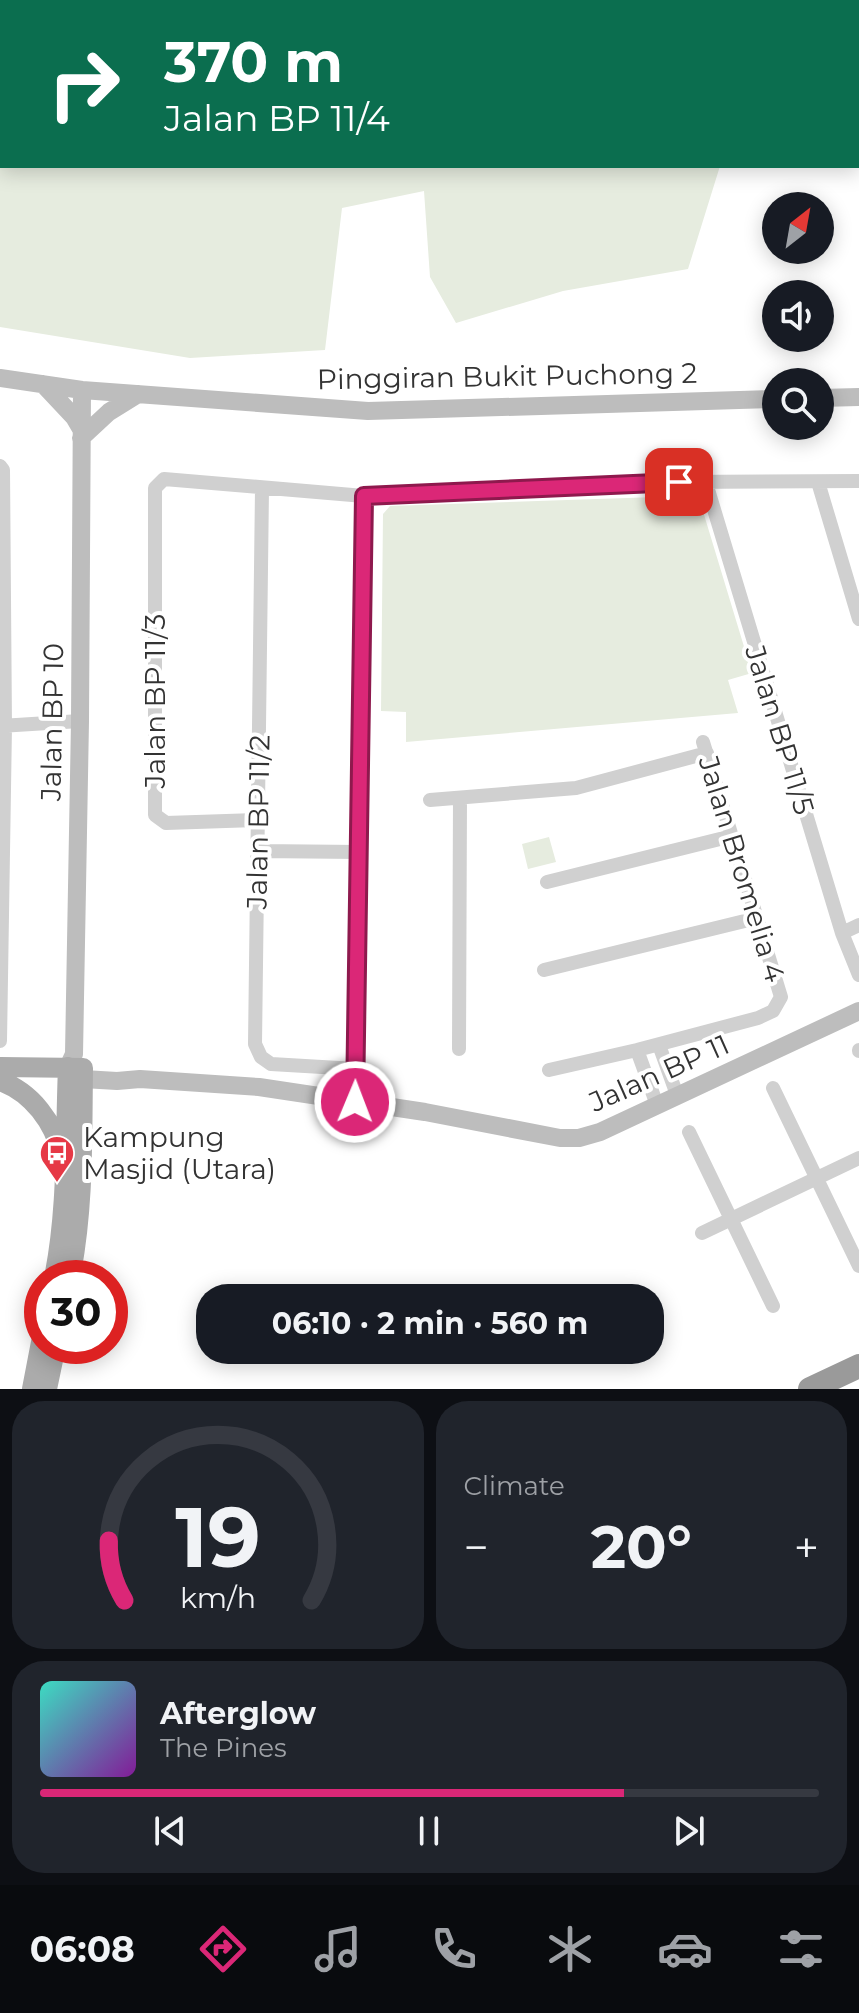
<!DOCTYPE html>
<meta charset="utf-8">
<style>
:root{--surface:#171b24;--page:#20242c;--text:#f1f3f6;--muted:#9ea1a6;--line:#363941;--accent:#db2777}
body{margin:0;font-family:Montserrat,sans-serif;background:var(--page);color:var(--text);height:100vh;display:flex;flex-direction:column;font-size:30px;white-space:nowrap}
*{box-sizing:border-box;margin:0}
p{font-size:26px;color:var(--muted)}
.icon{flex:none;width:44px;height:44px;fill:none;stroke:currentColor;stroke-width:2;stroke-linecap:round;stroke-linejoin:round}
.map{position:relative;height:1389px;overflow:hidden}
.sheet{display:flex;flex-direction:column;gap:12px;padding:12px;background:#0d0f14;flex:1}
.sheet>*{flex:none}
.top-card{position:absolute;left:0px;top:0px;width:860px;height:168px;box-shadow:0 4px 20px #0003;background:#0b6e4f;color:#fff;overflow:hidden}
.needle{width:52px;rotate:31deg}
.tools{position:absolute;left:762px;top:192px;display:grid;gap:16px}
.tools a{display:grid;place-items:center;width:72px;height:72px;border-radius:50%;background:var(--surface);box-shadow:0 4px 20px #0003;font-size:40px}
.speed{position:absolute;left:24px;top:1260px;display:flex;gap:16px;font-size:40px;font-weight:700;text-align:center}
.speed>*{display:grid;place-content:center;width:104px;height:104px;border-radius:50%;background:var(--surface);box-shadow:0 4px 20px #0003;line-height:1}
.speed .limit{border:12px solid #d22;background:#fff;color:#111}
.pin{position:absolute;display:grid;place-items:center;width:68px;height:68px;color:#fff;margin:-34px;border-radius:16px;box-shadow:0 4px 12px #0006}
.me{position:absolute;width:88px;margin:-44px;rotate:1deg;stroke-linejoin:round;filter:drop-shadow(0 0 6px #0008)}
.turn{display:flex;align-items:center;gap:28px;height:168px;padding:0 32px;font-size:36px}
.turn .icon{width:104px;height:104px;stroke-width:2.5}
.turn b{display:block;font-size:56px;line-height:68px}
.big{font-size:60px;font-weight:700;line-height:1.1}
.sheet .card{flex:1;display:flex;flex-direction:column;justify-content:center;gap:12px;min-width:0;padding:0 28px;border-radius:32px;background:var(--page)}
.sheet .dial{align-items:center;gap:0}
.dial svg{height:208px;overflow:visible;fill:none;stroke:var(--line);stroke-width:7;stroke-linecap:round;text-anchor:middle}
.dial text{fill:var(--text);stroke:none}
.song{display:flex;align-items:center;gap:24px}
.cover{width:96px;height:96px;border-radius:12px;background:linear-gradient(135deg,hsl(170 70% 55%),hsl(290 70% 35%))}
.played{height:8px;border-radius:4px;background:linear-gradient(90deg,var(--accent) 75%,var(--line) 75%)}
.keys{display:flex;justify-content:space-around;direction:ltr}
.heat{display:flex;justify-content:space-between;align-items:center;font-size:44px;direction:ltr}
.sheet .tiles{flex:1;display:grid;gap:12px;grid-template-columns:1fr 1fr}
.card:last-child{grid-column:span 2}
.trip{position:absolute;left:196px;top:1284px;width:468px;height:80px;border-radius:32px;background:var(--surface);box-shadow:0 4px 20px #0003;font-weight:700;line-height:80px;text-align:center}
.tab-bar{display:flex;height:128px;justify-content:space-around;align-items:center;background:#090b0e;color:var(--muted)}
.tab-bar .icon{width:56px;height:56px}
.tab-bar .on{color:var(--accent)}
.tab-bar b{font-size:36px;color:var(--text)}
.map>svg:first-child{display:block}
</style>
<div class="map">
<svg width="859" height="1389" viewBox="0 0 859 1389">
<rect width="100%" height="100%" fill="#fff"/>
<path fill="#e6ecdf" d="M0 0H729L2 2V166H720L688 269 563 291 456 323 430 277 424 191 342 208 325 350 190 358 0 327Z
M686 496 702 508 752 673 728 680 738 713 406 742V712L381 711 383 514 390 506Z
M549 837 556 862 528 869 522 844Z"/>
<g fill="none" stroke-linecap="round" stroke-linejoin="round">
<path stroke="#d0d0d0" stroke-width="14" d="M0 466 3 470 5 726 0 1041
M818 482 859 619
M706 483 842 933 859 975
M262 489 255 1044 261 1057 271 1064 356 1069
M0 726 80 721
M430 800 576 788 707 753
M258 820 166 823 155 815V488L164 479 364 496 679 482 859 481
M258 851 359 852
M547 882 732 836
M842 933 859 925
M544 970 757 918
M659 1045 677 1095
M459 1049 460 798
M637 1050 657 1105
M859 1050V1051
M549 1070 637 1050 758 1018 773 1011 781 997 703 742
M773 1088 859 1266
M355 1102 364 496
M689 1132 773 1306
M702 1233 859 1158"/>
<path stroke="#bdbdbd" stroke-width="18" d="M0 378 82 390 368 411 776 399
M43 384 74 417 81 429
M820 398 859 397
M81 438 109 412 138 394
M68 1067 74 1054 80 721 82 390
M83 1079 117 1081 140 1079 259 1087 425 1112 560 1138H579L600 1132 859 1011"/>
<path stroke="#ababab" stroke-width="20" d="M0 1067 83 1068C82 1138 84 1209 70 1278
M0 1081C32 1092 54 1123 62 1155
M54 1278C68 1208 65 1138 68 1067
M32 1389 42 1337
M47 1389 56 1346"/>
<path stroke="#9a9a9a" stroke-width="24" d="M810 1389 859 1366"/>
</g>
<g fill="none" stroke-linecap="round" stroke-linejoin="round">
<g stroke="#8e194d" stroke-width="20">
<path id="route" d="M355 1102 364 496 679 482"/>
</g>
<use href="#route" stroke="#db2777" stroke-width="14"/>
</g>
<defs>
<g id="bus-pin" transform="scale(1.8)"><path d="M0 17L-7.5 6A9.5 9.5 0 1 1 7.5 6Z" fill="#e63946" stroke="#fff"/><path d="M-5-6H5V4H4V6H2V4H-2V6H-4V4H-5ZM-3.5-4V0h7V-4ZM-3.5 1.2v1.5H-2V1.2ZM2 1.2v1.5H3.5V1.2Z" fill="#fff"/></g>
</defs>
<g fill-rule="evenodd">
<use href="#bus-pin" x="57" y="1153"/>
</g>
<g text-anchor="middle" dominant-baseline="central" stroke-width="8" stroke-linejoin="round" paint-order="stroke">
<g font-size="28" fill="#333" stroke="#fff">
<text transform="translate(507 376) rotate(-1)">Pinggiran Bukit Puchong 2</text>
<text transform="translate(155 701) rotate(-90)">Jalan BP 11/3</text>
<text transform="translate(52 722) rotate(-89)">Jalan BP 10</text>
<text transform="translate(780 730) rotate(73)">Jalan BP 11/5</text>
<text transform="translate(258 822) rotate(-89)">Jalan BP 11/2</text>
<text transform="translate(742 869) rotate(73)">Jalan Bromelia 4</text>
<text transform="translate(659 1073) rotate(-24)">Jalan BP 11</text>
</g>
<g font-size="28" fill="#333" stroke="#fff" text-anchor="start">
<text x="83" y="1137">Kampung<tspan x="83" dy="32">Masjid (Utara)</tspan></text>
</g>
</g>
</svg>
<div class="tools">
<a><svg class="needle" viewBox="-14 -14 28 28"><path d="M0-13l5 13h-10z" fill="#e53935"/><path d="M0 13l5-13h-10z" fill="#9ea1a6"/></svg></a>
<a><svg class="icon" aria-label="sound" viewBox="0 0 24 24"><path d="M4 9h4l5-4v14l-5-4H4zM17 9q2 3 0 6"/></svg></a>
<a><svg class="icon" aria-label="search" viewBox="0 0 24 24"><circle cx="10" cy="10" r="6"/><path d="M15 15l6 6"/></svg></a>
</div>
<div class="speed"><div class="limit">30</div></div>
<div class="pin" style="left:679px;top:482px;background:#d93025"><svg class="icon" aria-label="arrive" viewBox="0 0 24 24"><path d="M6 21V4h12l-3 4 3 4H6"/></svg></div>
<svg class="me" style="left:355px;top:1102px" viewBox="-20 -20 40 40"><circle r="17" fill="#db2777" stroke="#fff" stroke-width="3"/><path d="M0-11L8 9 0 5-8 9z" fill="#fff"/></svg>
<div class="trip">06:10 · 2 min · 560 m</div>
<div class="top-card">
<div class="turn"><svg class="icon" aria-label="right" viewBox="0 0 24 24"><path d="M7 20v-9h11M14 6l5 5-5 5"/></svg><div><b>370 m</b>Jalan BP 11/4</div></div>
</div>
</div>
<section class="sheet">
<div class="tiles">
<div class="card dial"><svg viewBox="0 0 100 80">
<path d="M14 69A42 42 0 1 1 86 69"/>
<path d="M14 69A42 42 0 0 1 8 46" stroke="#db2777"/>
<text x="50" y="56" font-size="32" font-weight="700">19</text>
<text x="50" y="72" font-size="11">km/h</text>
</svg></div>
<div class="card"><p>Climate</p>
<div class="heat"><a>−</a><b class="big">20°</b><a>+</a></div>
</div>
<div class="card">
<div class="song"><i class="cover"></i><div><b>Afterglow</b><p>The Pines</p></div></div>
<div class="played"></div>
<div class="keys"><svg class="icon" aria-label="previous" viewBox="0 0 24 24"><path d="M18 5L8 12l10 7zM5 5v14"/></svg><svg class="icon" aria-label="pause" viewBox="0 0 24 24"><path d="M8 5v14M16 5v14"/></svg><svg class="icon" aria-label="next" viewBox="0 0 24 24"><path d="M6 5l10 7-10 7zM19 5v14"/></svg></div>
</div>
</div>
</section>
<nav class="tab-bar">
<b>06:08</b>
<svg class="icon on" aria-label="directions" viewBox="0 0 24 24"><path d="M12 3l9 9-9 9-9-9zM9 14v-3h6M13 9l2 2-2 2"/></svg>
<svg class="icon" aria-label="music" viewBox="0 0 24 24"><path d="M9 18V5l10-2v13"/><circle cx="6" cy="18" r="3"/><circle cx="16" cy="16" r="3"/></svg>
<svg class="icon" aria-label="phone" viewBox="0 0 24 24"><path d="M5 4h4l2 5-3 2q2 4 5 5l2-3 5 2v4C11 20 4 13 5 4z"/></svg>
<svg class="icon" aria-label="climate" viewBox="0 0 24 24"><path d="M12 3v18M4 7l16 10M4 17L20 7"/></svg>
<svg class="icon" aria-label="car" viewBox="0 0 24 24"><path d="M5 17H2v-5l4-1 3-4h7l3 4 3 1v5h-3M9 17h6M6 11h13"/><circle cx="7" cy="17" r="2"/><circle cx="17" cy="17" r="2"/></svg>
<svg class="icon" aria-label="filters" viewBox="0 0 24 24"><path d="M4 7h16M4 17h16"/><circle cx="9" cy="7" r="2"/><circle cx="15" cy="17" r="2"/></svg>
</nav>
